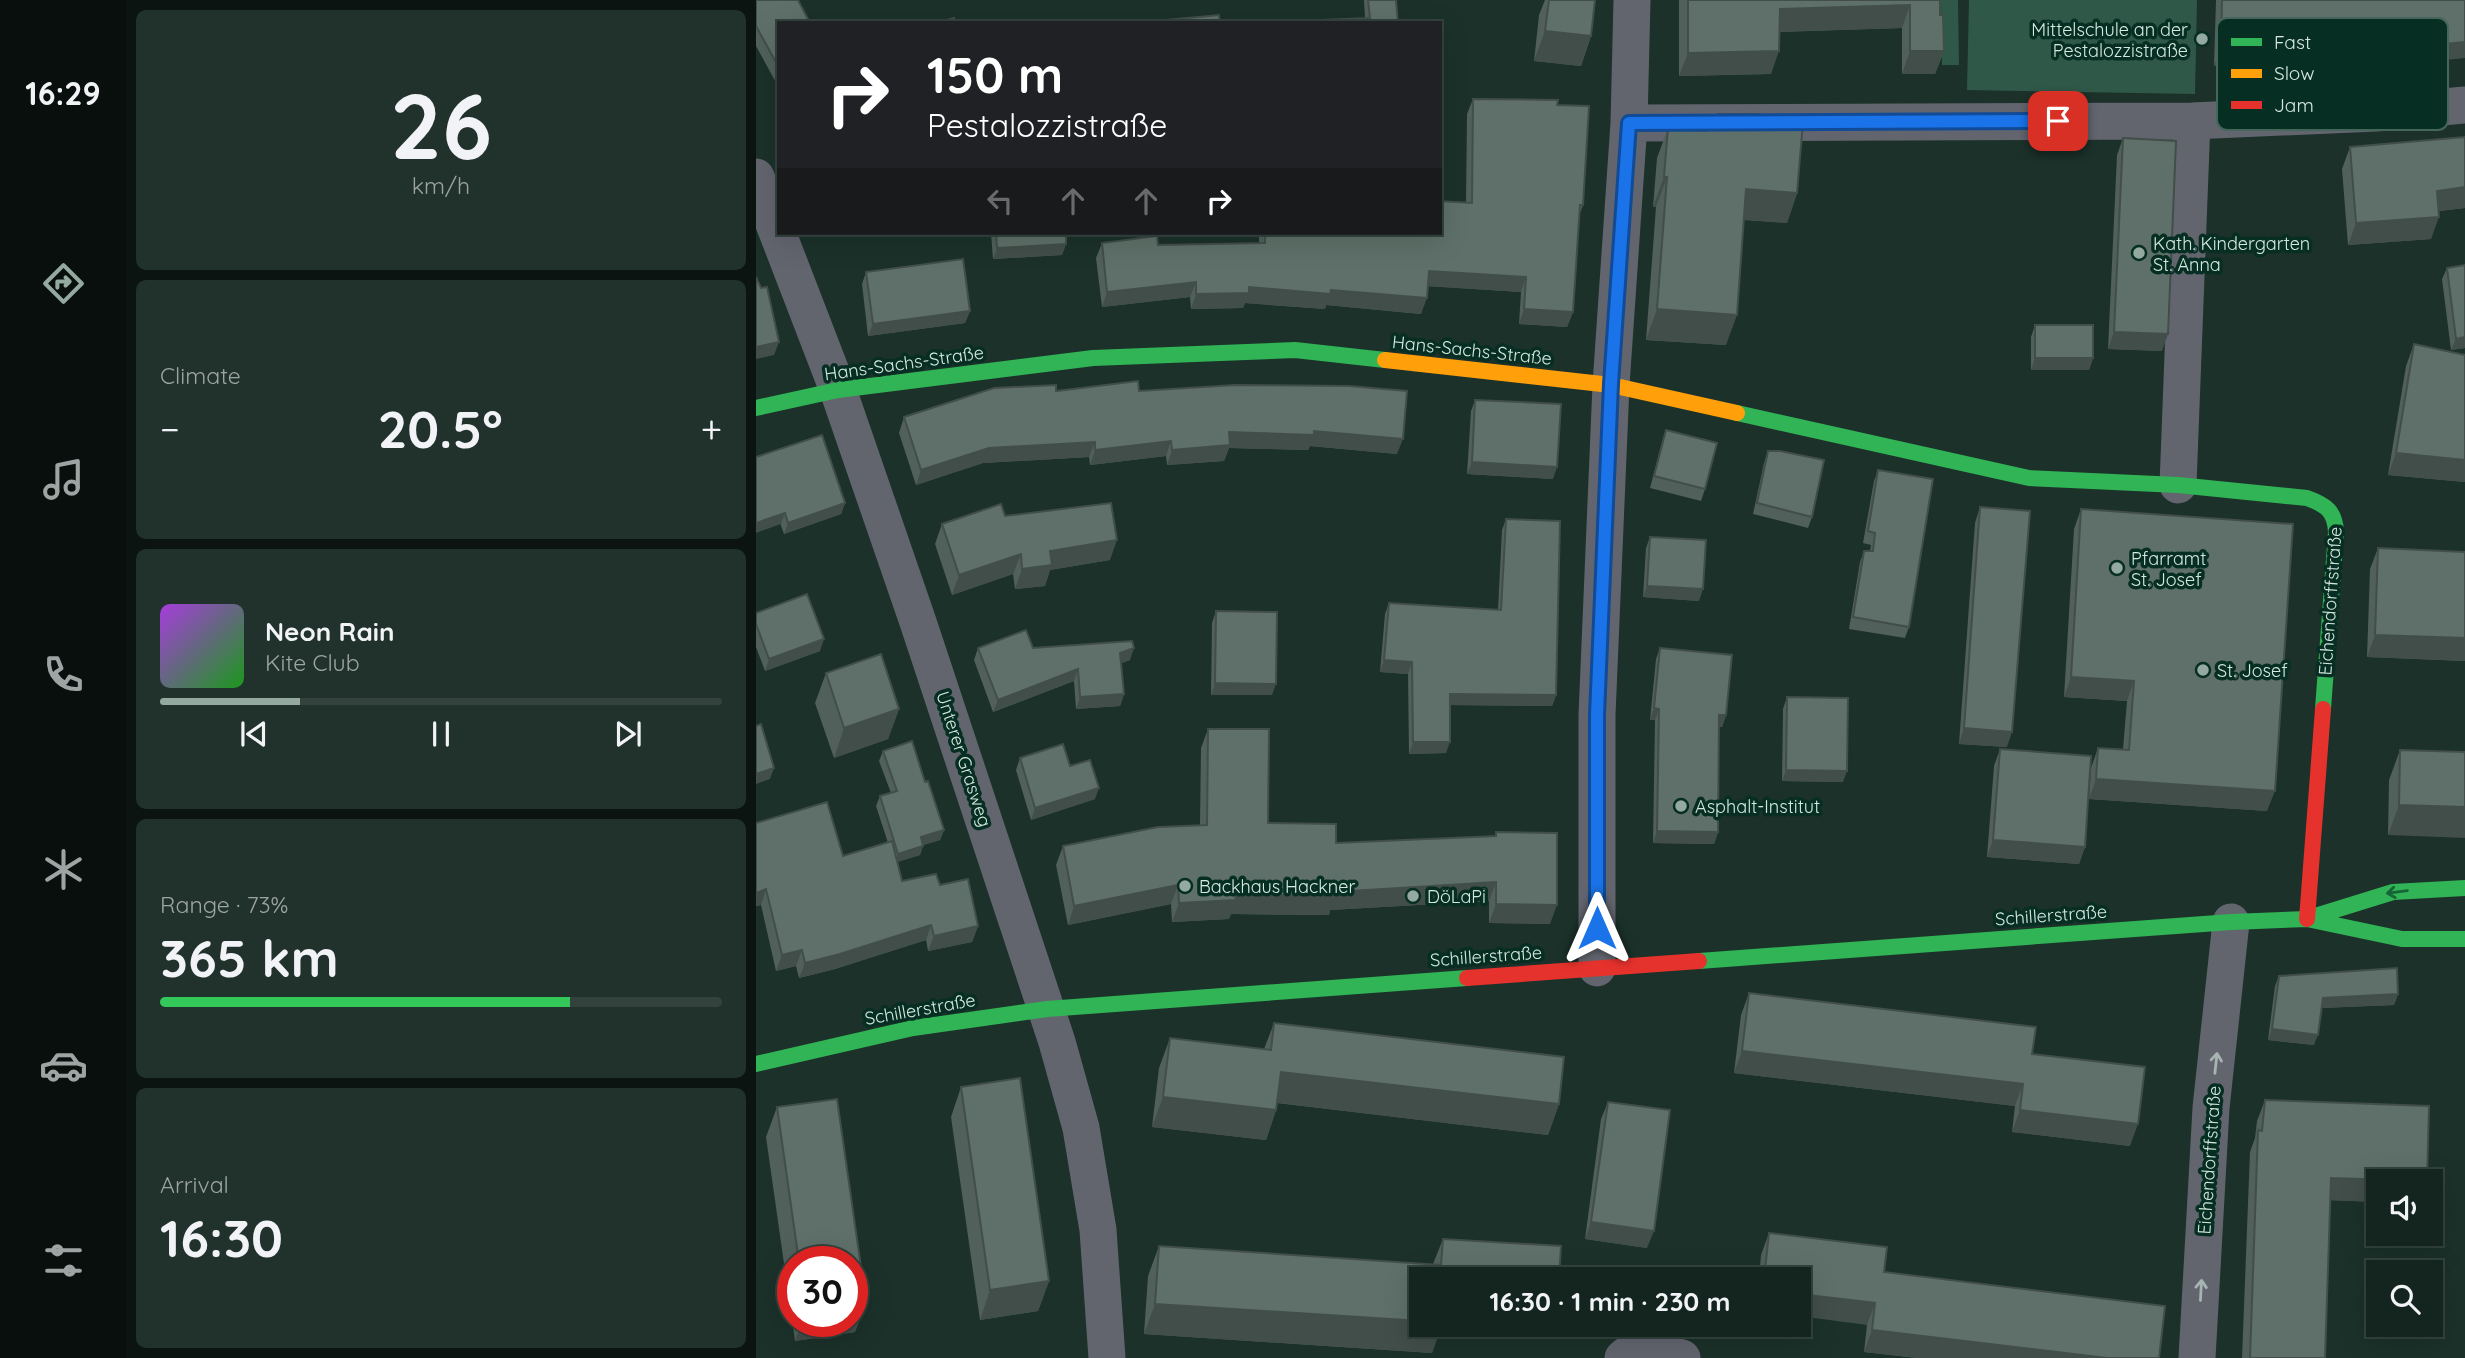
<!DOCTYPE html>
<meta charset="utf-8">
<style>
:root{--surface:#14251f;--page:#21312c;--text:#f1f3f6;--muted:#9da5a4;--line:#33423d;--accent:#94a9a0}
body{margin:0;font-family:Quicksand,sans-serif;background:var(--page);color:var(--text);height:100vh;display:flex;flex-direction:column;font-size:26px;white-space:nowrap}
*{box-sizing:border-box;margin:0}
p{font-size:23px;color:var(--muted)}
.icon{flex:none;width:38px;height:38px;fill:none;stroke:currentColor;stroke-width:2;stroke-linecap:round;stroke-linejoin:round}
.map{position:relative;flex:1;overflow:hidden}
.sheet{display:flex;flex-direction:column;gap:10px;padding:10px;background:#0b1411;width:630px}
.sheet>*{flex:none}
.banner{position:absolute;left:21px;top:21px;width:665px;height:214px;border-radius:0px;box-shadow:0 7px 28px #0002,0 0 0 2px var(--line);background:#202124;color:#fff;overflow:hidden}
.buttons{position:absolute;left:1610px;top:1169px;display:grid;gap:14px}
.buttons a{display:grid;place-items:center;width:77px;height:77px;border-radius:0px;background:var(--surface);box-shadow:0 7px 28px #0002,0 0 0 2px var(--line);font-size:35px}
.speed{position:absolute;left:21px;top:1246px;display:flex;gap:14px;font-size:35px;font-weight:700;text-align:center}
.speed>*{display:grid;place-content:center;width:91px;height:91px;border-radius:50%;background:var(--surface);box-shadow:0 7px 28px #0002,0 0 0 2px var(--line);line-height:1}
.speed .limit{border:10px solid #d22;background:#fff;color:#111}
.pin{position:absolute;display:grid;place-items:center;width:60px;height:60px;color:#fff;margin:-30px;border-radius:14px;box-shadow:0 4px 10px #0006}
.me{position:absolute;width:77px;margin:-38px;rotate:0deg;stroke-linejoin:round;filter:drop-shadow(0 0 5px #0008)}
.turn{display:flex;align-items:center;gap:24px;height:147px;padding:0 35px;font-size:32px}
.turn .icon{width:91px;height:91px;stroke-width:2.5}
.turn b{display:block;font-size:49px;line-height:60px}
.lanes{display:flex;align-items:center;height:66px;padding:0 35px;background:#0003;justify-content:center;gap:35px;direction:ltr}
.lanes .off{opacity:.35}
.big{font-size:52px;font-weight:700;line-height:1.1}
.sheet .tile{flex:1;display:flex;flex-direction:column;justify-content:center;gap:10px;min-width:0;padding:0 24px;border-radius:10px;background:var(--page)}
.sheet .dial{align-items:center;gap:0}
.dial b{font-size:91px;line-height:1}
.song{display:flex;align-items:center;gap:21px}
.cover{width:84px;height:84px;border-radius:10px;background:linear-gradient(135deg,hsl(280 70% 55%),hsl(120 70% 35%))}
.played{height:7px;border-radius:4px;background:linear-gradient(90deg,var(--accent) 25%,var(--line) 25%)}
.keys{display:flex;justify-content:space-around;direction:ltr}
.heat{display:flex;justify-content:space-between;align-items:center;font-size:38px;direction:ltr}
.charge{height:10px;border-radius:5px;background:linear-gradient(90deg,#34c759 73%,var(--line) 0)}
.trip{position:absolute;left:653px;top:1267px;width:402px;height:70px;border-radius:0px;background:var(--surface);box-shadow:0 7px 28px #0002,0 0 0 2px var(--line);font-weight:700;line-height:70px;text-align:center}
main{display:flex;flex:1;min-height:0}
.dock{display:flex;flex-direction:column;width:126px;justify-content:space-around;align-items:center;background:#080f0c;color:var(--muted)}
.dock .icon{width:49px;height:49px}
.dock .active{color:var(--accent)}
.dock b{font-size:32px;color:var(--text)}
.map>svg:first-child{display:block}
</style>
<main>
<nav class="dock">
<b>16:29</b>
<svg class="icon active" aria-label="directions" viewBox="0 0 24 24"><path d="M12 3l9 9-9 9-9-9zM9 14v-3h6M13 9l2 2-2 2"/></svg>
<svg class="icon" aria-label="music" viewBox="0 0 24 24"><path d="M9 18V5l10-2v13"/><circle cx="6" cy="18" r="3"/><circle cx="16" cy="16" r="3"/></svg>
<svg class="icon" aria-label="phone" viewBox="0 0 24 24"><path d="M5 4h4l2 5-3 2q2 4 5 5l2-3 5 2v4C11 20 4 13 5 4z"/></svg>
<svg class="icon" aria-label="climate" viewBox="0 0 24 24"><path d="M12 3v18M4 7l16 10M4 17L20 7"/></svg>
<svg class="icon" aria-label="car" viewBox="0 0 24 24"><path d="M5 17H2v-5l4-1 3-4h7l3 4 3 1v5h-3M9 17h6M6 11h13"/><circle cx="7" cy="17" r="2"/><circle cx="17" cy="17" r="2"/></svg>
<svg class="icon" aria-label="filters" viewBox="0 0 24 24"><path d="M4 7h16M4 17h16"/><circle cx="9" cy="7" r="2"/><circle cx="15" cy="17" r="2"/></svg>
</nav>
<section class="sheet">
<div class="tile dial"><b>26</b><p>km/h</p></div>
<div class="tile"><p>Climate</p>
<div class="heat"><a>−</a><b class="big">20.5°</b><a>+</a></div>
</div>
<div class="tile">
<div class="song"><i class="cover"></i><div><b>Neon Rain</b><p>Kite Club</p></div></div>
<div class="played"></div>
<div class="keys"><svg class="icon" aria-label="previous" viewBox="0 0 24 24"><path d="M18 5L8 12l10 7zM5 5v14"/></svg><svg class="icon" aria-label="pause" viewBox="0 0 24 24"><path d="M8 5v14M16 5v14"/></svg><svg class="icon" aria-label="next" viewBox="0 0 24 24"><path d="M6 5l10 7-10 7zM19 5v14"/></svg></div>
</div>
<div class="tile"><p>Range · 73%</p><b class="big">365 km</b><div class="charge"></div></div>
<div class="tile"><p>Arrival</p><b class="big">16:30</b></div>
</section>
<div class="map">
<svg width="1709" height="1358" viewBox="0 0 1709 1358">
<rect width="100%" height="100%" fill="#1b3129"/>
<path fill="#2f5849" d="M1185 0H1202L1203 65H1186Z
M1213 0H1441L1439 94 1211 90Z"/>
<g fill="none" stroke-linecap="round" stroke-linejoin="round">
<path stroke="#62656e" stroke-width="37" d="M873 123 1436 121 1620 113 1709 105
M0 177 82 390 162 622 301 1042 325 1128 342 1230 351 1358
M1422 485 1436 121
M841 968V715L855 385 873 123 876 0
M867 1358C885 1342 906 1352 926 1358
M1441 1358 1455 1108 1475 922"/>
<path stroke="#30b455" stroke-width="16" d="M0 408 82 390 337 358 539 350 629 360
M981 413 1273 478 1422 485 1551 498C1570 505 1579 511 1580 532L1567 709
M1553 918 1637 892 1709 888
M943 961 1475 922 1551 919 1646 939H1709
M0 1064 157 1028 291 1009 711 978"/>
<path stroke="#ff9f0a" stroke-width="16" d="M629 360 855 385 981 413"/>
<path stroke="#e5322d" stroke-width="16" d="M1551 919 1567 709
M711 978 943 961"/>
</g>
<path fill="#51605a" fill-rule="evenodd" d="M0 0 23 23V88L0 46Z
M608 0H640L642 23 609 18Z
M789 0H839L835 36 825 66 778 61 783 15Z
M923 0H1184L1188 51 1179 74H1146V28L1024 32 1015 74 923 76Z
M1460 0H1709L1609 68 1458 66Z
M717 99 801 105 827 205 823 216 817 312 811 327 763 324 765 292 672 286 665 314 570 305 569 309 489 303 487 308 435 309 434 297 346 307 340 258 346 243 402 245 503 243V233H684L710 203 711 114Z
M962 114 1003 118 1041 193 1031 223 988 220 970 345 890 340 900 207H897L901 158 912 128 948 131 951 121 959 122Z
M1709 137V208L1683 211 1675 239 1592 245 1586 169 1594 147Z
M1367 138 1406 351 1352 349 1361 155Z
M235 233H310V244L306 255 237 259Z
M1691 268 1709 348 1695 350 1686 279Z
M110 272 214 311 209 323 112 336 106 284Z
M1279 325 1337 358 1333 370H1275V337Z
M1658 344 1709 355V482L1632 475 1650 366Z
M300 391H383L641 454 554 446 552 450 473 448 468 461 411 465 410 456 334 465 333 457 227 463 160 485 143 433 148 417Z
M719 400 797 479 711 474 715 411Z
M910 430 949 489 945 501 894 488 906 442Z
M1012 451 1056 517 1052 528 997 514 1008 463Z
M0 457 89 503 85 514 28 534Z
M1122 470 1153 627 1149 638 1093 629 1104 562 1108 551H1114L1115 545 1107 543 1118 481Z
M1224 507 1251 747 1203 744 1219 523Z
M1325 509 1511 811 1333 799 1335 768 1342 748 1367 749 1371 701 1308 697 1318 529Z
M249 516 354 560 294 570 289 586 259 589 257 574 196 595 179 544 186 524Z
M750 519 800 695 796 706 694 705 690 753 653 754 652 674 624 672 629 614 633 603 742 610 746 530Z
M894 537 943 601 887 597 890 548Z
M1622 548 1709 552V661L1611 657 1614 569Z
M460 611 516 695H455L456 623Z
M0 613 64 651 9 671 0 647Z
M222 648H277L374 660 365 663 368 694 364 706 320 709 318 681 237 712 218 660Z
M904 648 970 715 966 727H963L962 832 958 844 897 843 899 720H894L900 659Z
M70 673 143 709 132 739 78 758 59 703Z
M1031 697 1087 782 1026 781 1027 709Z
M452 729 512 823 580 843 739 837 740 832 794 924 733 923V901L574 910 573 915 475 914 473 919 416 922 415 904 312 925 300 865 307 846 444 825 445 748Z
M1244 749 1329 847 1323 864 1231 857 1238 766Z
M1644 750 1709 752 1632 835 1633 780Z
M127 751 169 782 188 830 184 840 167 845 164 855 141 862 146 881 184 885 222 926 216 942 172 951 170 940 79 969 43 978 40 966 20 971 5 905 0 906V823L87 856 132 843 120 806 124 796 135 793 123 761Z
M264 758 314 766 339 799 275 820 260 770Z
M1523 976 1642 994 1638 1005 1565 1008 1558 1045 1512 1040 1519 986Z
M993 993 1276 1054 1374 1146 1256 1132 1259 1106 978 1073 985 1015Z
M518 1023 803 1104 792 1135 521 1103 520 1110 510 1140 396 1127 403 1068 414 1038 508 1049Z
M205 1087 293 1281 282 1311 224 1320 195 1117Z
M81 1099 110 1302 99 1332 39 1341 10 1137 21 1107ZM37 1262H96V1321H37Z
M1509 1100 1622 1181V1202L1574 1200 1569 1358H1486L1494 1152 1499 1138 1501 1121Z
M852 1102 891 1248 829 1239 845 1119Z
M1013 1233 1128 1272 1403 1358H1161L1108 1352 1111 1325 1043 1279H1003L1005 1255Z
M687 1239 790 1333 685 1327 676 1353 388 1334 392 1276 403 1246 677 1264Z"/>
<path fill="#424e4a" d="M1154 5 1146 28 1015 32 1024 9Z
M789 31 835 36 825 66 778 61Z
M1709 42V58L1609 68 1458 66 1465 49Z
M1023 51 1015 74 923 76 932 53Z
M1154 51H1188L1179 74H1146Z
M908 177H911L900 207H897Z
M1709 187V208L1673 212 1681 191Z
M990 189 1041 193 1031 223 979 219Z
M1683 217 1675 239 1592 245 1600 223Z
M310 244 306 255 237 259 241 248Z
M673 271 770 277 765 292 668 286Z
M440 282 434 297 346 307 351 292Z
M493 287 575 290 671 298 665 314 570 305 569 309 489 303 487 308 435 309 440 294Z
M768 309 817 312 811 327 763 324Z
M901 309 981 315 970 345 890 340Z
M214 311 209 323 112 336 117 324Z
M1358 332 1412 334 1406 351 1352 349Z
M1709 337V348L1695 350 1700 339Z
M23 342 18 355 0 359V347Z
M1279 358H1337L1333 370H1275Z
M558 431 647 439 641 454 554 446 552 450 473 448 468 461 411 465 416 450 473 432Z
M415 441 410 456 334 465 339 450Z
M339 442 333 457 227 463 160 485 165 470 233 448Z
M1640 453 1709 460V482L1632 475Z
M716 462 801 467 797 479 711 474Z
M89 503 85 514 28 534 32 523Z
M29 513 25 524 0 533V523Z
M361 540 354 560 294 570 289 586 259 589 266 569 294 551Z
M265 554 257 574 196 595 203 575Z
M891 586 947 589 943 601 887 597Z
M1619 635 1709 638V661L1611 657Z
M68 639 64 651 9 671 13 659Z
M378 648 374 660 360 665 364 653Z
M628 660 656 662 652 674 624 672Z
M322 669 318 681 237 712 242 700Z
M1315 677 1378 681 1371 701 1308 697Z
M459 683 520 684 516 695H455Z
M368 694 364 706 320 709 324 697Z
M694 694 800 695 796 706 690 705Z
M898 708 903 709 899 720H894Z
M143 709 132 739 78 758 88 728Z
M963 715H970L966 727 959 726Z
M1208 728 1256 732 1251 747 1203 744Z
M657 742H694L690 753 653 754Z
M18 768 14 779 0 784V774Z
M1030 770 1091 771 1087 782 1026 781Z
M1340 779 1519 791 1511 811 1333 799Z
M343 788 339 799 275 820 279 808Z
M1643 805 1709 807V838L1632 835Z
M188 830 184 840 161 847 165 837Z
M901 831 962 832 958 844 897 843Z
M1237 840 1329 847 1323 864 1231 857Z
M167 846 164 855 138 863 142 854Z
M740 882 733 901 574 910 573 915 475 914 473 919 416 922 423 903 479 895 579 892Z
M422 885 415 904 312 925 318 906Z
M10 889 5 905 0 906V893Z
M740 904 801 905 794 924 733 923Z
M175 925 170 940 79 969 43 978 49 963Z
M222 926 216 942 172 951 178 936Z
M46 950 40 966 20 971 26 955Z
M1642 994 1638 1005 1563 1008 1567 998Z
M1516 1029 1562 1035 1558 1045 1512 1040Z
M986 1051 1267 1084 1259 1106 978 1073Z
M525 1072 803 1104 792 1135 514 1102Z
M407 1097 520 1110 510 1140 396 1127Z
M1264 1110 1382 1124 1374 1146 1256 1132Z
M1575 1178 1664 1181H1622V1202L1567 1200Z
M835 1222 898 1231 891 1248 829 1239Z
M293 1281 282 1311 224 1320 234 1290Z
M1043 1294 1119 1303 1111 1325 1043 1316Z
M110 1302 99 1332 39 1341 46 1321H96V1304Z
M399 1304 665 1321V1325H793L790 1333 685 1327 676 1353 388 1334Z
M1116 1330 1351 1358H1161L1108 1352Z"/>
<path fill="#5e7069" stroke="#424e4a" stroke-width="2" d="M0 0H42L54 23H23V68L0 26Z
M612 0H640L642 23H490L614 18Z
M793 0H839L835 36 789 31Z
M932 0H1184V15H1187L1188 51H1154V5L1024 9 1023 51 932 53Z
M1466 0H1709V42L1615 51 1465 49Z
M463 15 464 23H412L411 20Z
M198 18 200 23H181Z
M717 99 802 100 801 105 833 106 827 205H824L817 312 768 309 770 277 673 271 671 298 575 290 574 294 493 287V293L440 294V282L351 292 346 243 401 236 402 245 509 243V233H684V201L716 203Z
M962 114H1003V118L1047 122 1041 193 990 189 981 315 901 309 911 177H908L912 128 950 131 951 121 961 122Z
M1709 137V187L1681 191 1683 217 1600 223 1594 147Z
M1367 138 1420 141 1412 334 1358 332Z
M240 233H310V244L241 248Z
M207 259 214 311 117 324 110 272Z
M1709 265V337L1700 339 1691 268Z
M0 277 5 288 11 287 23 342 0 347Z
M1279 325H1337V358H1279Z
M1658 344 1709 355V460L1640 453Z
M382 381 383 391 479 385 593 386 651 391 647 439 558 431V435L473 432 474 445 416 450 415 441 339 450V442L233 448 165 470 148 417 238 388 300 385V391Z
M719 400 805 404 801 467 716 462Z
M910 430 961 443 949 489 898 476Z
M66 435 89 503 32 523 29 513 0 523V457Z
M1012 451H1024L1068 460 1056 517 1001 503Z
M1122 470 1177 479 1153 627 1097 617 1108 551H1117L1119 533 1112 531Z
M355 503 361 540 294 551 296 565 266 569 265 554 203 575 186 524 245 504 249 516Z
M1224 507 1274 511 1256 732 1208 728Z
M1325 509 1537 524 1519 791 1340 779 1342 748 1373 750 1378 681 1315 677Z
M750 519 804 521 800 695 694 694V742H657L656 662 628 660 633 603 745 610Z
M894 537 950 540 947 589 891 586Z
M1622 548 1709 552V638L1619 635Z
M51 594 68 639 13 659 0 624V613Z
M460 611 521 612 520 684 459 683Z
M270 630 277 648 376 641 378 648 364 653 368 694 324 697 322 669 242 700 222 648Z
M904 648 976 655 970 715H963L962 832 901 831 903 709 898 708Z
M125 654 143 709 88 728 70 673Z
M1031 697 1092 698 1091 771 1030 770Z
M5 724 18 768 0 774V726Z
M452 729H513L512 823 580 824V843L740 836V832L801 833V905L740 904V882L579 892V896L479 895 480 900 423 903 422 885 318 906 307 846 402 827 451 825Z
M156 741 169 782 172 781 188 830 165 837 167 846 142 854 124 796 141 791 127 751Z
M307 744 314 766 334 760 343 788 279 808 264 758Z
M1244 749 1335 756 1329 847 1237 840Z
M1644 750 1709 752V807L1643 805Z
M71 802 87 856 136 841 146 881 180 874 184 885 212 879 222 926 178 936 175 925 84 954 49 963 46 950 26 955 10 889 0 893V823Z
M1641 968 1642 994 1567 998 1562 1035 1516 1029 1523 976Z
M993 993 1280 1027 1276 1054 1389 1067 1382 1124 1264 1110 1267 1084 986 1051Z
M518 1023 808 1057 803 1104 525 1072 520 1110 407 1097 414 1038 515 1050Z
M264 1078 293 1281 234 1290 205 1087Z
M81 1099 110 1302 96 1304V1262H43L21 1107Z
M1509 1100 1673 1106 1671 1181 1575 1178 1569 1358H1494L1502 1130 1506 1131Z
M852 1102 914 1110 898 1231 835 1222Z
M1013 1233 1131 1247 1128 1272 1409 1306 1403 1358H1351L1116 1330 1119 1303 1043 1294V1279H1008Z
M687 1239 805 1246 803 1279H665V1321L399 1304 403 1246 685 1265Z"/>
<defs><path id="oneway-shaft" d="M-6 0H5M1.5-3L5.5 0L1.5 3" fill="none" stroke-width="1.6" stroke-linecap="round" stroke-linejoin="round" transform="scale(1.75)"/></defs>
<use stroke="#176436" href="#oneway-shaft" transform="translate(1641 892) rotate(172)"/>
<g stroke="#a7b4b2">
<use href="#oneway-shaft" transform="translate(1460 1063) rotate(-84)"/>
<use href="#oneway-shaft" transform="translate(1445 1290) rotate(-87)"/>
</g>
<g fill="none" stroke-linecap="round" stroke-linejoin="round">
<g stroke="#114b97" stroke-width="18">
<path id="route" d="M841 928V715L855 384 873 123 1302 121"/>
</g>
<use href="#route" stroke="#1a73e8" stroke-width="12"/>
</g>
<g fill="#94a9a0" stroke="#072e22" stroke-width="2.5">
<circle cx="1446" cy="39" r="7"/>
<circle cx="1383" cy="253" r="7"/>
<circle cx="1361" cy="568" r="7"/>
<circle cx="1447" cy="670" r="7"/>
<circle cx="925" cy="806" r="7"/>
<circle cx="429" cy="886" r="7"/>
<circle cx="657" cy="896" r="7"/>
</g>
<g text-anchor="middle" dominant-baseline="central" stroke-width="7" stroke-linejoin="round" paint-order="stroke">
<g font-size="18" fill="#d5e9e0" stroke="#072e22" text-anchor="start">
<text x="1432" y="29" text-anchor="end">Mittelschule an der<tspan x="1432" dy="21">Pestalozzistraße</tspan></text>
<text x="1397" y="243">Kath. Kindergarten<tspan x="1397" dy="21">St. Anna</tspan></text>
<text x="1375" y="558">Pfarramt<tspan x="1375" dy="21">St. Josef</tspan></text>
<text x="1461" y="670">St. Josef</text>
<text x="939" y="806">Asphalt-Institut</text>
<text x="443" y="886">Backhaus Hackner</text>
<text x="671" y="896">DöLaPi</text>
</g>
<g font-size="18" fill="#d5e9e0" stroke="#072e22">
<text transform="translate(716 350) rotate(6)">Hans-Sachs-Straße</text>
<text transform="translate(148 363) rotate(-8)">Hans-Sachs-Straße</text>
<text transform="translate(1574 601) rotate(-86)">Eichendorffstraße</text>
<text transform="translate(208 759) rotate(72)">Unterer Grasweg</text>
<text transform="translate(1295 915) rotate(-4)">Schillerstraße</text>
<text transform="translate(730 956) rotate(-4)">Schillerstraße</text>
<text transform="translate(164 1009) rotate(-10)">Schillerstraße</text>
<text transform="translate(1453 1160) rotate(-86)">Eichendorffstraße</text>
</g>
</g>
<rect x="1461" y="18" width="231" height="112" rx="10" fill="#072e22" stroke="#45665b" stroke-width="2"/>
<rect x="1475" y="38" width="31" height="8" fill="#30b455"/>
<rect x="1475" y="69" width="31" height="9" fill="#ff9f0a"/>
<rect x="1475" y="101" width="31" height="8" fill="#e5322d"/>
<g font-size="19" fill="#d5e9e0">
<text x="1518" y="49">Fast</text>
<text x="1518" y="80">Slow</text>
<text x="1518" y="112">Jam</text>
</g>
</svg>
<div class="buttons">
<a><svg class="icon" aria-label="sound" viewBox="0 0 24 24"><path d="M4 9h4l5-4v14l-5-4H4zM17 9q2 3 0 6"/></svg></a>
<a><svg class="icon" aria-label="search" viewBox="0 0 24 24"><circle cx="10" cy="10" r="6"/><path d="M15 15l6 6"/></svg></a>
</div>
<div class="speed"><div class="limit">30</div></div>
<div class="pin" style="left:1302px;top:121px;background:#d93025"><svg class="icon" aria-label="arrive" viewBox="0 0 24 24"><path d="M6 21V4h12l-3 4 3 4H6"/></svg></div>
<svg class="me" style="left:841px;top:928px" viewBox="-20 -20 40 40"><path d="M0-17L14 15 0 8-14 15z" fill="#1a73e8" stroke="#fff" stroke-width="4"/></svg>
<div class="trip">16:30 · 1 min · 230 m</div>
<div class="banner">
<div class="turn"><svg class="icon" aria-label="right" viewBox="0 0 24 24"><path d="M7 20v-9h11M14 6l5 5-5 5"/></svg><div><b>150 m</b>Pestalozzistraße</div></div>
<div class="lanes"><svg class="icon off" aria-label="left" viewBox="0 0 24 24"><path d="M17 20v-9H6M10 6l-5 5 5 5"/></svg><svg class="icon off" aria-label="ahead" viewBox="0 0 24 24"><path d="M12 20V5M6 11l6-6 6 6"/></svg><svg class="icon off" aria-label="ahead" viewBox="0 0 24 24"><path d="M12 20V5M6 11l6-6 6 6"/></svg><svg class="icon" aria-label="right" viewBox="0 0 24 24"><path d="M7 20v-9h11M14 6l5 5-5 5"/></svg></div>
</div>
</div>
</main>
